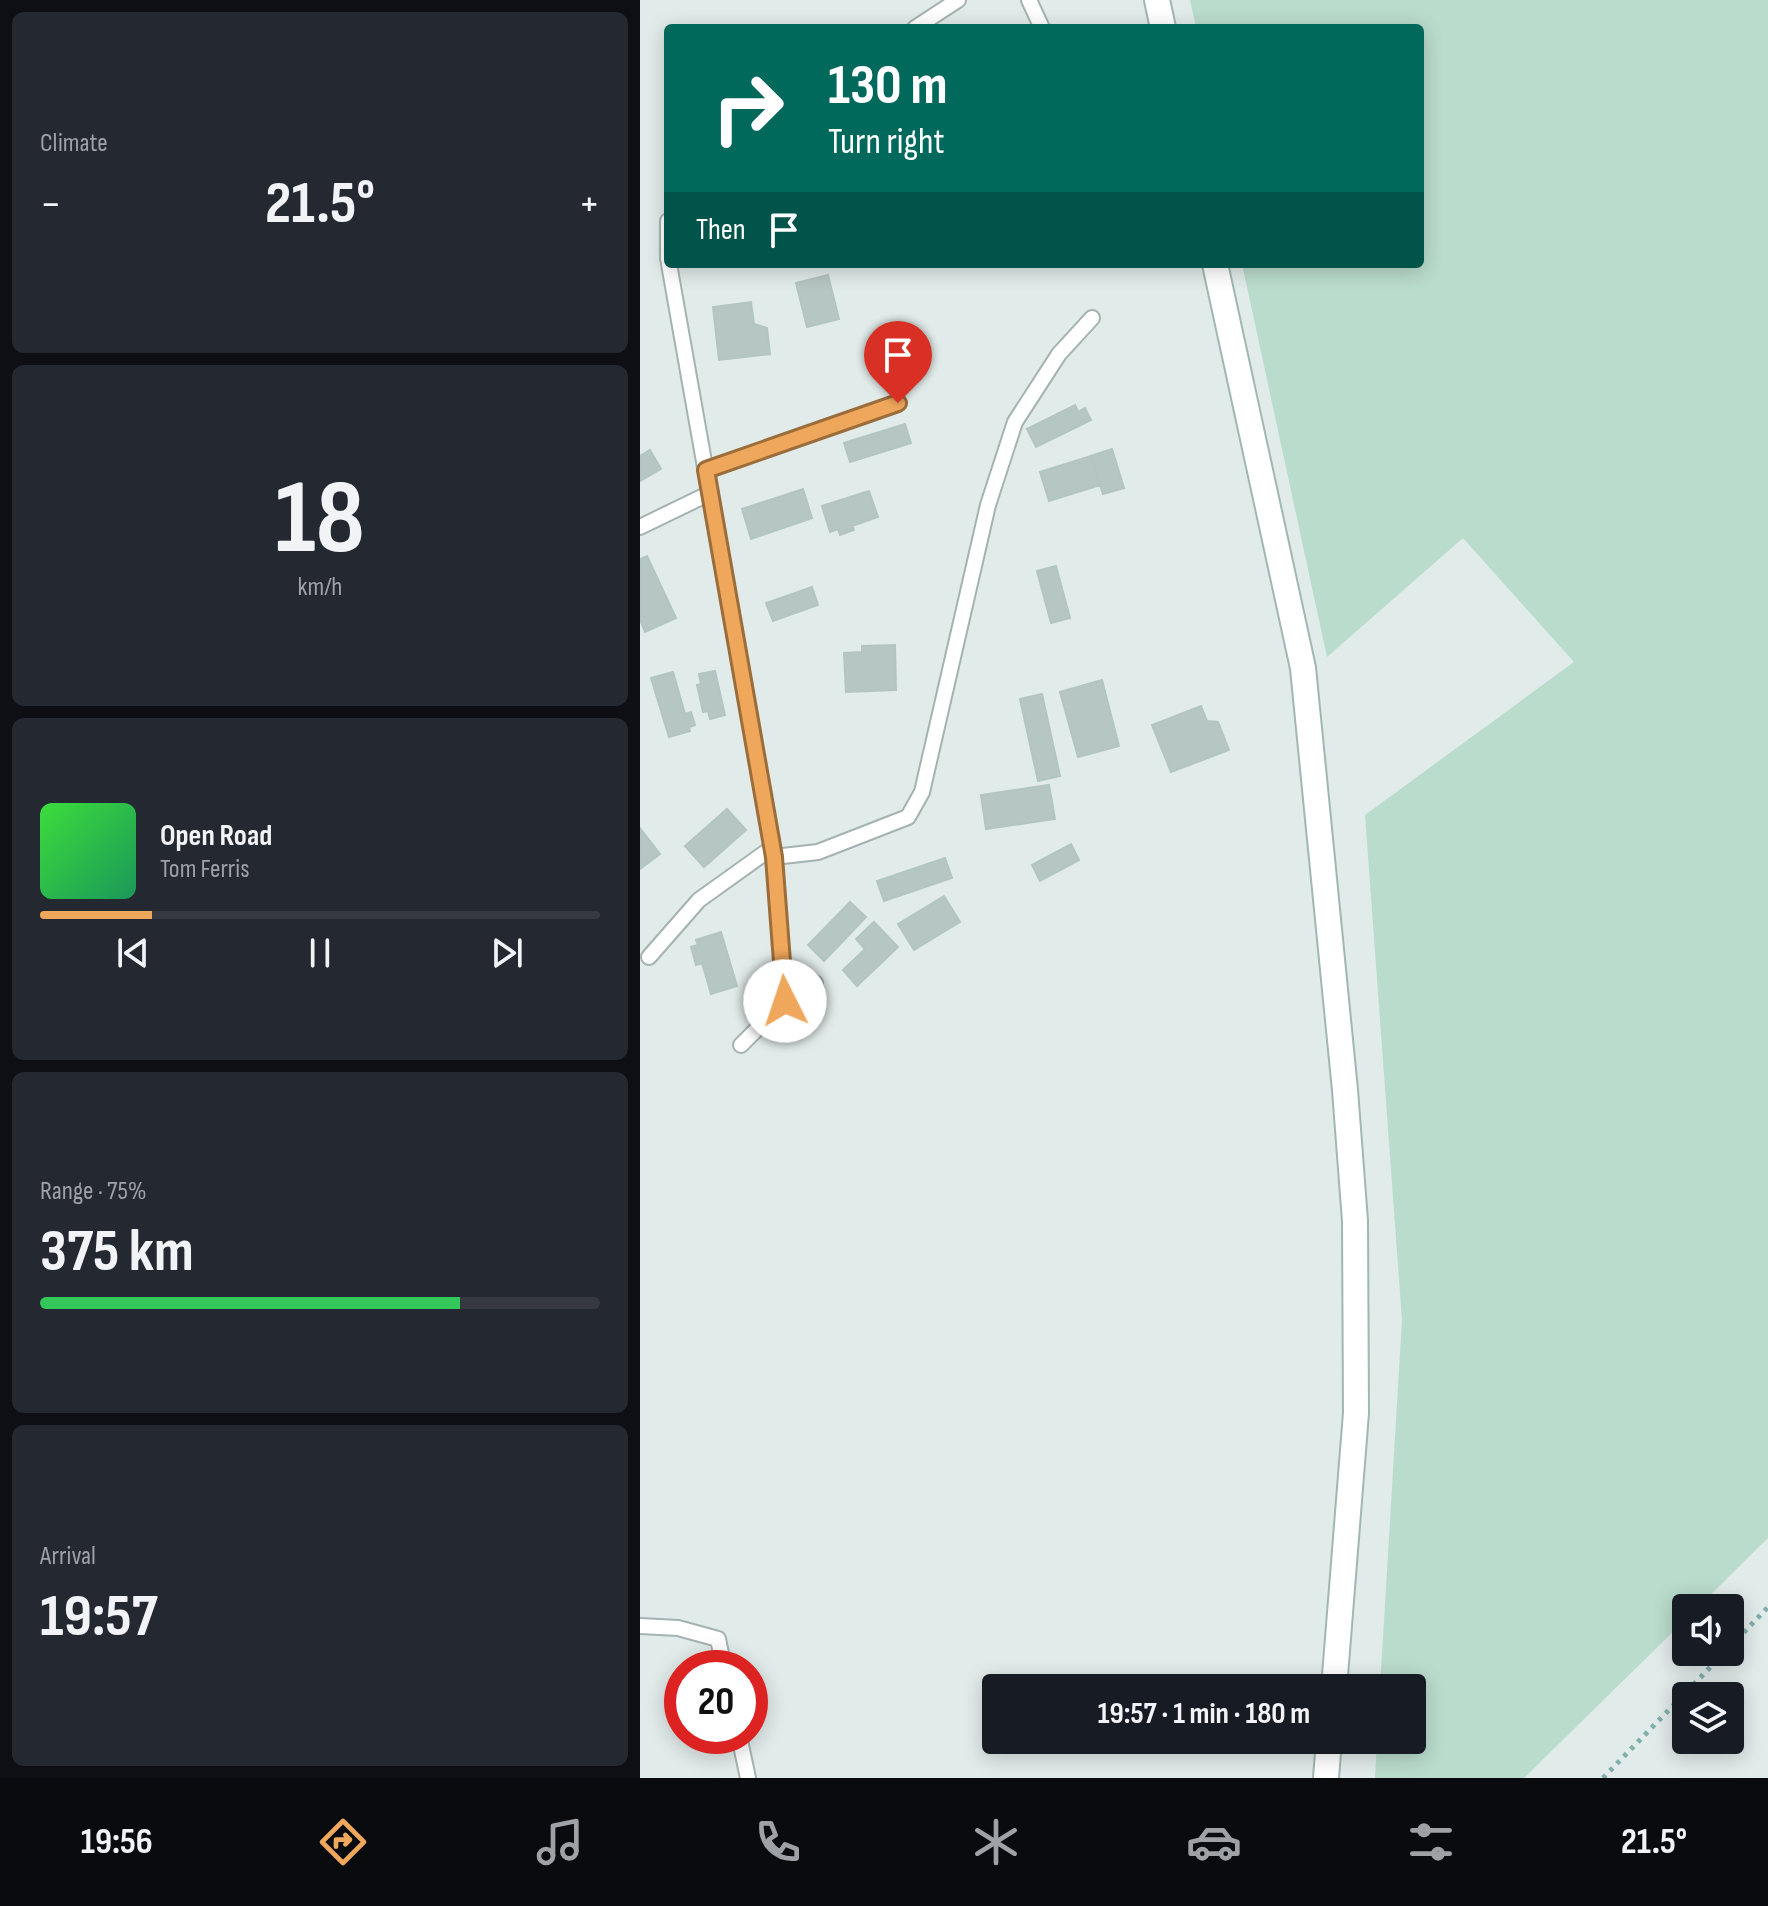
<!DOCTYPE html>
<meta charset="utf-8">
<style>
:root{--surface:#171b24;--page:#242831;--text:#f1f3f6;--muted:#9ea1a6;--line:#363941;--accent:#efa75b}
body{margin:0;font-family:"Sofia Sans Condensed",sans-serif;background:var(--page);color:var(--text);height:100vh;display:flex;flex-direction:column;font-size:30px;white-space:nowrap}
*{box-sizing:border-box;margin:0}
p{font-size:26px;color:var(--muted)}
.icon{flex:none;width:44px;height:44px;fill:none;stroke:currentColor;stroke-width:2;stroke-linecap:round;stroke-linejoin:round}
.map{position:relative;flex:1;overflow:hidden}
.side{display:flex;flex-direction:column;gap:12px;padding:12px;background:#0d0f14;width:640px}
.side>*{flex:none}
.guide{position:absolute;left:24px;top:24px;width:760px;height:244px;border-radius:8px;box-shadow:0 4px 20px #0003;background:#00695c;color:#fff;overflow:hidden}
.fabs{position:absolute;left:1032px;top:1594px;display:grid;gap:16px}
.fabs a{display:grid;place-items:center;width:72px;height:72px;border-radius:8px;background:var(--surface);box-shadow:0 4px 20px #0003;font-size:40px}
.speed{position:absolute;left:24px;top:1650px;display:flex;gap:16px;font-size:40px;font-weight:700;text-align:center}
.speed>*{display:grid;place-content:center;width:104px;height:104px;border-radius:50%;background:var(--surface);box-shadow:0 4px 20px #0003;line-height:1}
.speed .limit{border:12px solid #d22;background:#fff;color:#111}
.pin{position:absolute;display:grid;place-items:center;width:68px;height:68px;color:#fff;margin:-82px -34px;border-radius:50% 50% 50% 0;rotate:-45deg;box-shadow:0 0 8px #0007}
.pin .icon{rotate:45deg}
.me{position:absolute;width:88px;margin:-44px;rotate:356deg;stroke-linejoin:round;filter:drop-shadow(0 0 6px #0008)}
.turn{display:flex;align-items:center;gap:28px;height:168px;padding:0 32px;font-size:36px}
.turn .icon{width:104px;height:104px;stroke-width:2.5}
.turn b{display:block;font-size:56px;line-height:68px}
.then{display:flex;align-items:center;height:76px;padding:0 32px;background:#0003;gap:16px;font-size:30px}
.big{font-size:60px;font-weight:700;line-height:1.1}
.side .tile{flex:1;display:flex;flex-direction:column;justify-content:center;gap:12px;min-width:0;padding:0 28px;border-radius:12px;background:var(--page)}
.side .dial{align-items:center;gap:0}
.dial b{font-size:104px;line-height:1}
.song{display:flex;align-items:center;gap:24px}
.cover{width:96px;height:96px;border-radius:12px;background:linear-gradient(135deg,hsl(120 70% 55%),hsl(150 70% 35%))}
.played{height:8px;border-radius:4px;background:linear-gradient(90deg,var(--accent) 20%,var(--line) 20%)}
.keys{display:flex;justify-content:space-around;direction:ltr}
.heat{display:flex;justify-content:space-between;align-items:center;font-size:44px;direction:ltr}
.charge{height:12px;border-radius:6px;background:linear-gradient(90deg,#34c759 75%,var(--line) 0)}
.trip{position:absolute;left:342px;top:1674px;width:444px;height:80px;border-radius:8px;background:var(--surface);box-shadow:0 4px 20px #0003;font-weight:700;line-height:80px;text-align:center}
.tab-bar{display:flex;height:128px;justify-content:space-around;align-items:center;background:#090b0e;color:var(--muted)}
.tab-bar .icon{width:56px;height:56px}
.tab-bar .active{color:var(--accent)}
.tab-bar b{font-size:36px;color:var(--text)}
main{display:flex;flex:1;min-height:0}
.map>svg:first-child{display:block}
</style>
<main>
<section class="side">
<div class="tile"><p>Climate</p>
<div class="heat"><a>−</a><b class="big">21.5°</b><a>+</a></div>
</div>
<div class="tile dial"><b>18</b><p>km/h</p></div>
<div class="tile">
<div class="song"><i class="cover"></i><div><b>Open Road</b><p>Tom Ferris</p></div></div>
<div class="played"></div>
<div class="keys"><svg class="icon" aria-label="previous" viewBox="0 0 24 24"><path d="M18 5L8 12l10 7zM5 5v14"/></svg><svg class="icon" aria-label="pause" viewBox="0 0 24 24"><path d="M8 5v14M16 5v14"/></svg><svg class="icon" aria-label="next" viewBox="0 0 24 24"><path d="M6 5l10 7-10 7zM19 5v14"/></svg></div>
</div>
<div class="tile"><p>Range · 75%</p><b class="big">375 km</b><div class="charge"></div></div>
<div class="tile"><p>Arrival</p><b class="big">19:57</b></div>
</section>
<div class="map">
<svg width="1128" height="1778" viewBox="0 0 1128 1778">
<rect width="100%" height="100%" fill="#e1ebe9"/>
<path fill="#badccc" d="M550 0H1128V1538L1057 1608H1046V1619L884 1778H735L737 1740H772V1688H740L762 1320 725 815 934 662 823 538 687 657 602 264H780V28H556Z"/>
<path fill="#b6c6c3" stroke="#b3c5c2" stroke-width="2" d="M188 275 199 319 167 327 156 283Z
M111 302 114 324 127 328 130 354 79 360 73 307Z
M435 405 438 412 445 408 451 420 396 447 387 429Z
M265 424 271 443 210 462 204 443Z
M472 449 484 488 463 494 451 456Z
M10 450 21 469 0 481V456Z
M451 456 460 485 409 501 400 472Z
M163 489 172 518 111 539 102 509Z
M229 491 238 517 212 526 214 530 200 535 198 529 190 532 182 506Z
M7 556 36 618 5 632 0 620V559Z
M416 566 430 618 411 623 397 571Z
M172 587 178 605 133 621 126 603Z
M255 645 256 690 206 692 204 653 222 652V646Z
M75 671 85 715 70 719 68 711 63 712 57 685 61 684 59 674Z
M33 672 45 714 51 712 55 725 49 727 50 731 29 737 11 678Z
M462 680 479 746 438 757 420 692Z
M402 694 420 776 398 781 380 699Z
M561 706 567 721 578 722 589 750 531 772 512 725Z
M409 785 415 819 346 829 341 795Z
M87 809 106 830 64 867 45 846Z
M0 828 20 854 0 869Z
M431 844 439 860 400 881 392 865Z
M305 858 312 878 244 901 237 881Z
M304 896 320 922 274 950 258 924Z
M210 902 226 917 184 961 168 945Z
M234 922 258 947 217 986 203 970 225 949 216 939Z
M81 932 97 986 71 994 62 963 56 965 51 947 58 945 56 940Z"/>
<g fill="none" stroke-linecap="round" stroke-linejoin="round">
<g stroke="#a4b3b1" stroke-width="18">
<path id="lane" d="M389 0 402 28
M275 28 318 0
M28 221V259
M29 264 134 857 145 1001
M66 470 258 403
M0 527 70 493
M134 857 178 852 268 817 282 792 348 505 375 422 419 354 452 318
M9 957 59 900 133 847
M101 1045 145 1001 175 983
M0 1626 38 1628 78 1639 84 1668
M99 1736 108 1778"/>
</g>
<g stroke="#a0b7b4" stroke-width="28">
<path id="secondary" d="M517 0 523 28
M575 264 663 668 705 1090 715 1221 716 1413 694 1688
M686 1778 689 1740"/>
</g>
<path stroke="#82aeac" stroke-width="5" stroke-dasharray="4 6" stroke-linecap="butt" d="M1090 1647 1128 1607
M963 1778 1085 1652"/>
<use href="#lane" stroke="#fff" stroke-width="14"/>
<use href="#secondary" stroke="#fff" stroke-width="24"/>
</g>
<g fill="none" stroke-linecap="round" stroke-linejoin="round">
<g stroke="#9b6d3b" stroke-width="20">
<path id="route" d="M145 1001 134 857 66 470 258 403"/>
</g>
<use href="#route" stroke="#efa75b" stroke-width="14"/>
</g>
</svg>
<div class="fabs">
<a><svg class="icon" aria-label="sound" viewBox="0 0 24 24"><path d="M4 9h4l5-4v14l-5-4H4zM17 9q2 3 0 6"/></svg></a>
<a><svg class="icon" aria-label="layers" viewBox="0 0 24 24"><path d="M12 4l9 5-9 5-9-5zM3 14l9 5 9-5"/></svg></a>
</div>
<div class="speed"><div class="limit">20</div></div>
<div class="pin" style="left:258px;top:403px;background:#d93025"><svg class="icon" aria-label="arrive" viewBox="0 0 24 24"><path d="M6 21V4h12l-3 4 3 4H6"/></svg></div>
<svg class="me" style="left:145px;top:1001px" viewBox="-20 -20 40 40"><circle r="19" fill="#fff"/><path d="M0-13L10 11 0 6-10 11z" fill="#efa75b"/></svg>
<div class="trip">19:57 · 1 min · 180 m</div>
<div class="guide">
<div class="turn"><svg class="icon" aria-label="right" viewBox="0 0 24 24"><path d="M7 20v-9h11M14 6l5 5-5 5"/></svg><div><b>130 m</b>Turn right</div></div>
<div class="then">Then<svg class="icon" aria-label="arrive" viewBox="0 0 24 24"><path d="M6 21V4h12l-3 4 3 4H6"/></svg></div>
</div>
</div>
</main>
<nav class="tab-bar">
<b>19:56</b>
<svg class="icon active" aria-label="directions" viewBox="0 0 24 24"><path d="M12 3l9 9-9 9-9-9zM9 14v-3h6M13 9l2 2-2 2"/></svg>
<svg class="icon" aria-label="music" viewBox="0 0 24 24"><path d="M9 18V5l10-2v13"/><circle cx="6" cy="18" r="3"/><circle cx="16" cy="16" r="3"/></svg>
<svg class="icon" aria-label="phone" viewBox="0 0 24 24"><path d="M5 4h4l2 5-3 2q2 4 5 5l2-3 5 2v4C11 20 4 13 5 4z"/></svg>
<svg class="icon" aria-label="climate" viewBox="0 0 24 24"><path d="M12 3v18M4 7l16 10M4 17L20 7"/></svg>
<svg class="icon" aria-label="car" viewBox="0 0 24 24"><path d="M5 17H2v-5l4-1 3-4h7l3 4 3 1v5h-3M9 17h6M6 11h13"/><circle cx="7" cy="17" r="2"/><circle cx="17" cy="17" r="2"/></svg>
<svg class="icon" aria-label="filters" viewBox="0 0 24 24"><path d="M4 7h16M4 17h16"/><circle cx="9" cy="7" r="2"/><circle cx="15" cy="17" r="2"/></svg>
<b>21.5°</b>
</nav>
